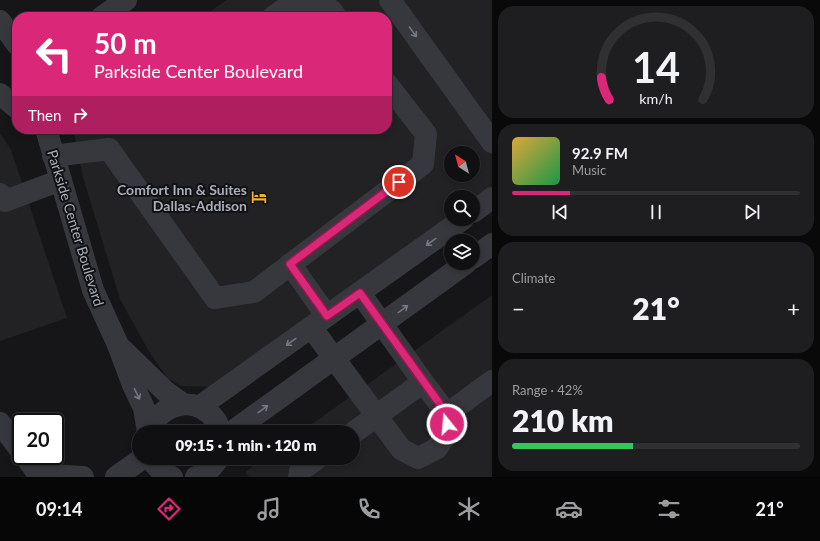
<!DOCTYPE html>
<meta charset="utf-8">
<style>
:root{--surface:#101012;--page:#1e1e20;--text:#f1f3f6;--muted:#9c9d9f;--line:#303032;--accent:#db2777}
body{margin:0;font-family:Lato,sans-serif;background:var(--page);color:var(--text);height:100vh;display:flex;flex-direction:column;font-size:15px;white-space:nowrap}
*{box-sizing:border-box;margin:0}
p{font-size:13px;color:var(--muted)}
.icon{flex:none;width:22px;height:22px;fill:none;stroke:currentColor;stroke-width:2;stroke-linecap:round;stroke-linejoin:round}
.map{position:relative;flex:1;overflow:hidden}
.side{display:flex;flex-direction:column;gap:6px;padding:6px;background:#09090a;width:328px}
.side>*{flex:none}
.banner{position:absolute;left:12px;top:12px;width:380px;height:122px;border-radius:16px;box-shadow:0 2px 6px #0003,0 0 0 1px var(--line);background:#db2777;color:#fff;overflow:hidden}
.needle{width:26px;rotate:324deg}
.tools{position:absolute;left:444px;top:146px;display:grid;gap:8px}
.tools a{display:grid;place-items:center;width:36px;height:36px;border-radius:50%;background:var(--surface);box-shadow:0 2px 6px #0003,0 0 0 1px var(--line);font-size:20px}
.speed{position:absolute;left:12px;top:413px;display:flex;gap:8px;font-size:20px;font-weight:700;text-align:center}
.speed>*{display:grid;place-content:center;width:52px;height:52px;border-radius:50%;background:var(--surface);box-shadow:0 2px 6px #0003,0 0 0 1px var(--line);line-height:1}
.speed .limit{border:2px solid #111;border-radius:6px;background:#fff;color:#111}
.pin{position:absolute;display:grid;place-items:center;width:34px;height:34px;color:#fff;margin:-17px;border:2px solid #fff;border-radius:50%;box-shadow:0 1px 4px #0007}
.me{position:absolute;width:44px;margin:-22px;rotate:343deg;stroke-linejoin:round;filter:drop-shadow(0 0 3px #0008)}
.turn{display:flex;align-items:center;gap:14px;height:84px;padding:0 16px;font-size:18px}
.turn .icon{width:52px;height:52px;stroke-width:2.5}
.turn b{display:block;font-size:28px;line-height:34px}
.then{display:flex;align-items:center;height:38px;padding:0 16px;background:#0003;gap:8px;font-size:15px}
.big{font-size:30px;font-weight:800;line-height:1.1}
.side .widget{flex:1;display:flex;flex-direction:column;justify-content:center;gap:6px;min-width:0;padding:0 14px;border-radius:16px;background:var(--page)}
.side .dial{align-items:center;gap:0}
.dial svg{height:104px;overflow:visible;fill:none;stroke:var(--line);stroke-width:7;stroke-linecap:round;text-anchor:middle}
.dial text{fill:var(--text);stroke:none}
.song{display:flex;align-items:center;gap:12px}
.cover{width:48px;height:48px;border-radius:6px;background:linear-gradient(135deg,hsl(40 70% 55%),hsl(140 70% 35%))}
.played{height:4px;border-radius:2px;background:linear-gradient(90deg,var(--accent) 20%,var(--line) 20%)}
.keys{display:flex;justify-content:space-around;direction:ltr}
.heat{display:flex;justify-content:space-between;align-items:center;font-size:22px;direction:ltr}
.charge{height:6px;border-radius:3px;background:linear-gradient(90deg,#34c759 42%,var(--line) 0)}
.trip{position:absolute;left:132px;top:425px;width:228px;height:40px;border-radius:20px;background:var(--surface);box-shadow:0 2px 6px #0003,0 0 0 1px var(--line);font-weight:800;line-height:40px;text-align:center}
.dock{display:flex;height:64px;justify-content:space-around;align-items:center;background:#060607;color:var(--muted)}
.dock .icon{width:28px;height:28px}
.dock .active{color:var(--accent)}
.dock b{font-size:18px;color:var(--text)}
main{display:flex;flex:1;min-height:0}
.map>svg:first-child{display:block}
</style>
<main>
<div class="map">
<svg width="492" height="477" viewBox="0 0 492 477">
<rect width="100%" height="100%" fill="#161618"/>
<path fill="#222225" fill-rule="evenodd" d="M226 0H492V186L473 200V197H451V216L211 387 182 386 168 379 148 350 120 299 83 177 73 129H387V17H203ZM451 153H473V175H451Z
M0 133 11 150 67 318 0 341Z
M492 295V477H249L245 472 265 458H353V432H301Z"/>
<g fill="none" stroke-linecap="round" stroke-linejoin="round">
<path stroke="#37383d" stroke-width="22" d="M390 0 492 142
M102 17 126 0
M273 17 297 0 331 10 336 17
M0 21 17 44
M0 94 17 108
M46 129 93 290 118 345 133 385 144 408 148 432
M53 156 109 149 215 298 254 292 423 164 426 134 387 84
M0 194 5 201 61 180
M473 212 492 198
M473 258 492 244
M290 264 327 316
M311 327 401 449 418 458 436 449 446 435 447 414 423 382 360 293
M123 350 166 392 183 404
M199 407 463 219
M447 414 492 381
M0 423 21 451
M148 432C160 403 196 393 216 421 218 424 219 428 221 432
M232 432 466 263
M353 433 423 382
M25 456 36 471 49 475 83 477
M151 458C156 468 163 473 172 477
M116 477 143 458
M196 477C206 475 213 466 219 458
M299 477 300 471 318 458"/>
</g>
<defs><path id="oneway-shaft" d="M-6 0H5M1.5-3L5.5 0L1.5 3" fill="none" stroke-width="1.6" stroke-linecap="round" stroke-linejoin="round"/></defs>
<g stroke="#757881">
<use href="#oneway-shaft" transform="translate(413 32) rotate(54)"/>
<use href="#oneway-shaft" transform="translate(431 242) rotate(144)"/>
<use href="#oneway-shaft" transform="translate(403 309) rotate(-36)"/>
<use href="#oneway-shaft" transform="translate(291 342) rotate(144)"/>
<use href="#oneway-shaft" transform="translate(137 394) rotate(64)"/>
<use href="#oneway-shaft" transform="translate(263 409) rotate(-36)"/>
</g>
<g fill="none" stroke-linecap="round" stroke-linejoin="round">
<g stroke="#8e194d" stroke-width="10">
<path id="route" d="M399 182 290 264 327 316 360 293 447 414V424"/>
</g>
<use href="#route" stroke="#db2777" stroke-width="7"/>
</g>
<defs>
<g id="hotel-bare" transform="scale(1.2)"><path d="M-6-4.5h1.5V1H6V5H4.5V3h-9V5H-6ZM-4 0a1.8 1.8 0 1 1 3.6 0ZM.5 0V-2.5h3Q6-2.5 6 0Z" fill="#f2b134" stroke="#111113" stroke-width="2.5" paint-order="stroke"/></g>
</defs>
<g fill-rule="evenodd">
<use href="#hotel-bare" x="259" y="197"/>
</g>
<g text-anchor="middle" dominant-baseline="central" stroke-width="4" stroke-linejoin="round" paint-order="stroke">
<g font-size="14" font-weight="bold" fill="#a8adb8" stroke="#111113" text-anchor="end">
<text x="247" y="189">Comfort Inn &amp; Suites<tspan x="247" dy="16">Dallas-Addison</tspan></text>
</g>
<g font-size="14" fill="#a8adb8" stroke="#111113">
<text transform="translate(76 228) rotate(73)">Parkside Center Boulevard</text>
</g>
</g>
</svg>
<div class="tools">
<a><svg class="needle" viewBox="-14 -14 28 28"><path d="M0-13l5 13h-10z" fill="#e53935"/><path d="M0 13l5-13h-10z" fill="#9c9d9f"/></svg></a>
<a><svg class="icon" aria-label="search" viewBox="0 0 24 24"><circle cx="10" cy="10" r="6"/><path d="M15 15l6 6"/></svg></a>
<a><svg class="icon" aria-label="layers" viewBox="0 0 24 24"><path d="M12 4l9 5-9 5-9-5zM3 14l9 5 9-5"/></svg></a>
</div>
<div class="speed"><div class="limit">20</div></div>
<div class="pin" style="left:399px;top:182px;background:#d93025"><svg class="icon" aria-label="arrive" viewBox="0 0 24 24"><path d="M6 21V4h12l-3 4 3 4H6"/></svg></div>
<svg class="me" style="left:447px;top:424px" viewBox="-20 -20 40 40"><circle r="17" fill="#db2777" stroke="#fff" stroke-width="3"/><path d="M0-11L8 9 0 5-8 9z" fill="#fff"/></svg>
<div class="trip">09:15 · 1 min · 120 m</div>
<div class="banner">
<div class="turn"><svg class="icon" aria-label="left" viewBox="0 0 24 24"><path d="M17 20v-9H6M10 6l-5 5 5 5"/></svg><div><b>50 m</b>Parkside Center Boulevard</div></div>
<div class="then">Then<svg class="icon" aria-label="right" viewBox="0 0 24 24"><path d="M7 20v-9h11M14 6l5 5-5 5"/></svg></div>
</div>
</div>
<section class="side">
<div class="widget dial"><svg viewBox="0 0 100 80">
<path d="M14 69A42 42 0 1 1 86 69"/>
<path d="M14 69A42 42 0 0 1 8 52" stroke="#db2777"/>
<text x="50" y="56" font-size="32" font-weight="700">14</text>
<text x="50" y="72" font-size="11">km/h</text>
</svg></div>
<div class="widget">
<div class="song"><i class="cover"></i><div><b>92.9 FM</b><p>Music</p></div></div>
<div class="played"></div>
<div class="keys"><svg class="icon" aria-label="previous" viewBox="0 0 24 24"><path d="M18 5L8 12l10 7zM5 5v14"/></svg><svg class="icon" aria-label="pause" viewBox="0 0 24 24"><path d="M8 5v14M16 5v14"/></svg><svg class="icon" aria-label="next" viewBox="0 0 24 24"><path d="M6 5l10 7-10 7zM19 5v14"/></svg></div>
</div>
<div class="widget"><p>Climate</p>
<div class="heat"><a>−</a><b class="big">21°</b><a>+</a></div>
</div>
<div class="widget"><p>Range · 42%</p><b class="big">210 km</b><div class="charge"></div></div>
</section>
</main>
<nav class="dock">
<b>09:14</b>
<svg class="icon active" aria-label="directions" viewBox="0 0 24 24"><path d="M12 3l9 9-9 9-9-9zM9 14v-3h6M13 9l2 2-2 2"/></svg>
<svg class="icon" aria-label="music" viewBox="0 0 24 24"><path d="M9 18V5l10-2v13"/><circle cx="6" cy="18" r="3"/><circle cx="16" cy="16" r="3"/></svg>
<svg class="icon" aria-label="phone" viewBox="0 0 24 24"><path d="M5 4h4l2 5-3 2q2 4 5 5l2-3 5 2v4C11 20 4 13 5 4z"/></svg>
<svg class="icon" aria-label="climate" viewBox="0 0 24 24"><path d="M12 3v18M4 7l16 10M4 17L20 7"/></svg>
<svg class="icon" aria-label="car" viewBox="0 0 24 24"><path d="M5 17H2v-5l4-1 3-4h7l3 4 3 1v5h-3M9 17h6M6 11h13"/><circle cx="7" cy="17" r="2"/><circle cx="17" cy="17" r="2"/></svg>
<svg class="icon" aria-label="filters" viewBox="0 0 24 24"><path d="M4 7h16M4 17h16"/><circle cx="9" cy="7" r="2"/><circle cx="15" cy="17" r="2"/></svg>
<b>21°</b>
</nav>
